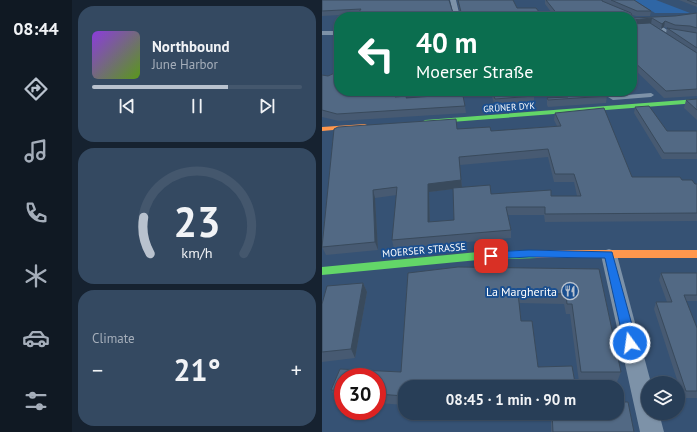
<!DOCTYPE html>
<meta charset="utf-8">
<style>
:root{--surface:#283e57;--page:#344961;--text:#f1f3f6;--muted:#a5aeba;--line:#44576d;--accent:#b9c2ce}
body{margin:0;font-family:"PT Sans",sans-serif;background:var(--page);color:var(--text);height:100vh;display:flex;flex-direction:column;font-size:15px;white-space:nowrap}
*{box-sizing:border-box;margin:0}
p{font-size:13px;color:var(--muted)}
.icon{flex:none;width:22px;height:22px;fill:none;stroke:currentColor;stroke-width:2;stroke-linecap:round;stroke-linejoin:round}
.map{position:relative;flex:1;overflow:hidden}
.drawer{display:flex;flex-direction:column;gap:6px;padding:6px;background:#162230;width:250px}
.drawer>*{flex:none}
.guide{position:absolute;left:12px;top:12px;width:303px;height:84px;border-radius:16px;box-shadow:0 1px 3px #0004,0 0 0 1px var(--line);background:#0b6e4f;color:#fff;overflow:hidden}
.controls{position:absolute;left:319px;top:376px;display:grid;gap:8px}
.controls a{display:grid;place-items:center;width:44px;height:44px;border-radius:50%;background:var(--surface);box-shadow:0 1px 3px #0004,0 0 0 1px var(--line);font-size:20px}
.speed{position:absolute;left:12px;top:368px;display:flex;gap:8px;font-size:20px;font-weight:700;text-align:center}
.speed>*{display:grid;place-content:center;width:52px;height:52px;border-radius:50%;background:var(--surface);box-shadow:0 1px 3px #0004,0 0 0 1px var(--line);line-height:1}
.speed .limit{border:6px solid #d22;background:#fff;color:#111}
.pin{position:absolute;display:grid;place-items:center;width:34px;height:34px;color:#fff;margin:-17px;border-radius:8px;box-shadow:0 2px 6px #0006}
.me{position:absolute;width:44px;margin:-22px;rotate:346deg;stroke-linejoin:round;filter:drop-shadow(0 0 3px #0008)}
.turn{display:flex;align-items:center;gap:14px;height:84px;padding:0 16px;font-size:18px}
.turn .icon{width:52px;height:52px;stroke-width:2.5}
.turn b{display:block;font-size:28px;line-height:34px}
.big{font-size:30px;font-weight:800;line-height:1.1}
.drawer .card{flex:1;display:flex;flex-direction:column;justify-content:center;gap:6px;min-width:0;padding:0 14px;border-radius:16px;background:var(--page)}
.drawer .dial{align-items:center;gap:0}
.dial svg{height:104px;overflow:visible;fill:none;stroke:var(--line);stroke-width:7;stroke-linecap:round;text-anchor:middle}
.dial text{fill:var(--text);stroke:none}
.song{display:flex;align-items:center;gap:12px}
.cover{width:48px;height:48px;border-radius:6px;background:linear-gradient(135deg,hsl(270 70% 55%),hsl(90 70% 35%))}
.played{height:4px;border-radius:2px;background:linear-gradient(90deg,var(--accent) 65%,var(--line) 65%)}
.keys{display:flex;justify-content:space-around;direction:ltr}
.heat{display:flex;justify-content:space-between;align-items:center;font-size:22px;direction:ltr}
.trip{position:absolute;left:76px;top:380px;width:226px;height:40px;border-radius:16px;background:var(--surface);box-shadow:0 1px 3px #0004,0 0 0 1px var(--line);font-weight:800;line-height:40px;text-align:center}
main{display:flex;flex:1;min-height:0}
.dock{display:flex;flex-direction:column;width:72px;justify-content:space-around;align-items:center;background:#101923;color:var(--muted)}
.dock .icon{width:28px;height:28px}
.dock .on{color:var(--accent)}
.dock b{font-size:18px;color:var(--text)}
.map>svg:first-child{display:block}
</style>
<main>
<nav class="dock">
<b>08:44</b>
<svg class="icon on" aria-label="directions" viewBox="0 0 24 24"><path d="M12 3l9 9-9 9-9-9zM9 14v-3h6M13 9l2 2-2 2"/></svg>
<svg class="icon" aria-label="music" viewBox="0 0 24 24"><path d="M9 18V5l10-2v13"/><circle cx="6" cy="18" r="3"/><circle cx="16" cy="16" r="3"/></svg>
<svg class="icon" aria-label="phone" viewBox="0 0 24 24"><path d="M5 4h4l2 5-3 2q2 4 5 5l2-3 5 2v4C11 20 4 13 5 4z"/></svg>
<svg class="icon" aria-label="climate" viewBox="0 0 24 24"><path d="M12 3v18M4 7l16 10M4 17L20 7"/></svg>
<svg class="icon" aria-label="car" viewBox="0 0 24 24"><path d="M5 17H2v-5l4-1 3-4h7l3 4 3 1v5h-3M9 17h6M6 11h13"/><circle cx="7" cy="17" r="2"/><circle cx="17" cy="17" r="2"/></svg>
<svg class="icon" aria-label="filters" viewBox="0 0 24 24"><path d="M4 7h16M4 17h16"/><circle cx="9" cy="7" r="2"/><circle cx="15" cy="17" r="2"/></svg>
</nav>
<section class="drawer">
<div class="card">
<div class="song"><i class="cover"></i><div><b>Northbound</b><p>June Harbor</p></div></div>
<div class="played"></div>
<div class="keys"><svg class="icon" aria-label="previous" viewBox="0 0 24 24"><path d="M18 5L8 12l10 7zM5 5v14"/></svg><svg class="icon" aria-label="pause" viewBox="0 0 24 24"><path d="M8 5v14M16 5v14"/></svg><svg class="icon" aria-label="next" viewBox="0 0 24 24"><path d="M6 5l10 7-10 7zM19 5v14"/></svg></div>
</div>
<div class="card dial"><svg viewBox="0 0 100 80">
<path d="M14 69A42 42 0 1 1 86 69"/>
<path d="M14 69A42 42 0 0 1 9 41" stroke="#b9c2ce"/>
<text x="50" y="56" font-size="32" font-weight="700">23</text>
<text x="50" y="72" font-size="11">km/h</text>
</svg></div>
<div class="card"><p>Climate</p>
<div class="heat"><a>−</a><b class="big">21°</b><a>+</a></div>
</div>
</section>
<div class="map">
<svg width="375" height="432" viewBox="0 0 375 432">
<rect width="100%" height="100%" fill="#365274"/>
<path fill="#2f66a5" d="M304 0H334L368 13H333L320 5Z"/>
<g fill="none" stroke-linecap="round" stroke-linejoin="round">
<path fill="#7d92a8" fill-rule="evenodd" d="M330 21H332L351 34 368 33 375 36V38L367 35 349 36 330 23Z
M270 91H276L278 94 287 93 292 96 329 93 332 95 329 97 291 100 286 97H275Z"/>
<path fill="#7d92a8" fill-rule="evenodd" d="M128 0H134L138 17H132Z
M0 31H17V35H0Z
M287 249 293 251 295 255 329 383H326V413H337L342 432H318L279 255 281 251Z"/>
<path fill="#63d668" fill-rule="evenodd" d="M375 99V103L103 124 100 122 103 120Z
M215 250 219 251 220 254 219 257 215 258 156 260 0 275V267L156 252Z"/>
<path fill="#ff974d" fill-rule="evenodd" d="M43 124 45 125V127L0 131V127Z
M215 250H375V258H215L211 257 210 254 211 251Z"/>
</g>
<path fill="#475a72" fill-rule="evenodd" d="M0 0 138 13 135 0H191L195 8 221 17H35V14L0 16Z
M223 0H312L329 11 328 16H314L310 15 311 18 353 16 375 13V96L342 98 310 67V17H233L223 4ZM329 24 339 29 342 27 345 28 344 33Z
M357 0H375V7Z
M0 75 75 97 143 106 144 113 17 121 0 117Z
M168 91H210L212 96V103L173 106Z
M237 91H275L285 96 284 103 226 107 225 105V98L241 97Z
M375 99V120L362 108 364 100Z
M313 107 345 131H375V159H340L312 113Z
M233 113 310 177 360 180 373 184H375V221L223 222 222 215H186L189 230V238L72 249 70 240 75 195 53 198 56 250 4 255 0 247 12 129H135L169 131 235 126 232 120ZM226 157 232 182H252L255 196H229L169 194 140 188 138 165ZM131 189 132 220 108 222 107 192Z
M136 267 277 269 299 372 295 382H257L248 314H244L242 304 197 303 199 321H210L216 367 250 366 253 383 252 387H83V405L55 403V377H21V400H15L9 390 18 369 79 372 86 273Z
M339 273H375V301H364L375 328V398H361L332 309 334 302H345L337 280Z
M41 283 45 292 33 358 0 362V304Z
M229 413H295L312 432H229Z"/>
<path fill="#394a5c" d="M330 18 329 24 310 26V20Z
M343 21 342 27 339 29 340 24Z
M74 91H76L74 104 73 97Z
M137 157 140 188 107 192 108 230 106 222V184Z
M51 190 53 198 56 250 53 242Z
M41 283 45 292 33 358 29 349Z"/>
<path fill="#526984" stroke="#394a5c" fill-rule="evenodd" d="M0 0H127L131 13H138L139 12 136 0H191L195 8H214L221 17H193L192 15 189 17H36L37 15H35L39 9 0 11Z
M224 0H280V1L309 13 311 18 353 16 375 13V28L368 26 353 25 343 21 340 24 330 18 310 20V17H264L260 14 236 15Z
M289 0H312L329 11H315Z
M365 0H375V4Z
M310 22 311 24 328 23 375 53V89L344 91 310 60Z
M345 28 375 33V48Z
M15 72H17V91H74L73 97 85 96 84 98 112 96V91H140L143 106 15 114 0 110V75L6 76Z
M170 91H210L212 96 173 99Z
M242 91H275L282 92 285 96 226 100 225 98 246 97Z
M375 99V110L364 100Z
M327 106 345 131H375V153H342L313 107Z
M282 108 310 177H358L360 180H370L373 184H375V213L223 214V207H184L189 230 70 240 75 187 51 190 53 242 0 247 12 129 16 127 134 119 135 129 168 127 169 131 239 126 233 113ZM226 149 233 174H252L259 196H229V190L169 194 168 185 131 188 132 220 106 222V184L139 180 137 157Z
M136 267 277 269 299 372H259L250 304H245L244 294 196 293 199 321H210L216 367 250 366 253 383 204 380 203 387H83V396L55 394V377H21V391L9 390 18 369 79 372 86 273Z
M339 273H375V295H362L375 328V391H364L334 302H350Z
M41 283 29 349 0 352V304L5 286Z
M295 402H306L312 432H231L230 413H295Z"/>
<path fill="#1a73e8" stroke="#114b97" d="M207 250 290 252 315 343 313 347 308 349 304 347 302 343 283 258 207 257 169 259 164 256 169 252Z"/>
<defs>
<g id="restaurant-ring" transform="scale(0.9)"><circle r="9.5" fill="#1b4f8f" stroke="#b9c2ce" stroke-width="1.5"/><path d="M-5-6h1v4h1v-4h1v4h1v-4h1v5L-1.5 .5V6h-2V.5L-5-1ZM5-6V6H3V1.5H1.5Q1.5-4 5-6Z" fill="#b9c2ce"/></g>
</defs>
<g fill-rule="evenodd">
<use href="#restaurant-ring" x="248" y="291"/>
</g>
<g text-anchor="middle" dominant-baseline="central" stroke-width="4" stroke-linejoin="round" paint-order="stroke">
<g font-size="9" fill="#fff" stroke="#1b4f8f">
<text transform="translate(187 107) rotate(-4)">GRÜNER DYK</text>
</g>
<g font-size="10" fill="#fff" stroke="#1b4f8f">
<text transform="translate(102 250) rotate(-5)">MOERSER STRASSE</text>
</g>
<g font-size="12" fill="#fff" stroke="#1b4f8f" text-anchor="end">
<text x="235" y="291">La Margherita</text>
</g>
</g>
</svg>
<div class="controls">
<a><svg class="icon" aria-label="layers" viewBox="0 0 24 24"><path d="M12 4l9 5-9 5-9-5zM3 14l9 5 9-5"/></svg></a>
</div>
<div class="speed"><div class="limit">30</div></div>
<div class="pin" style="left:169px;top:256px;background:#d93025"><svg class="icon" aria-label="arrive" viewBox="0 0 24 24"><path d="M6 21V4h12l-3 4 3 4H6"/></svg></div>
<svg class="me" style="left:308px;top:343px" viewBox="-20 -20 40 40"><circle r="17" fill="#1a73e8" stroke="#fff" stroke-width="3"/><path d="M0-11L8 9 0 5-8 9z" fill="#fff"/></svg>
<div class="trip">08:45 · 1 min · 90 m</div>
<div class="guide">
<div class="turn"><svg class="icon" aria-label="left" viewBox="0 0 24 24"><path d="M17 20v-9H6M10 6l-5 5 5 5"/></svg><div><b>40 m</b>Moerser Straße</div></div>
</div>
</div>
</main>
